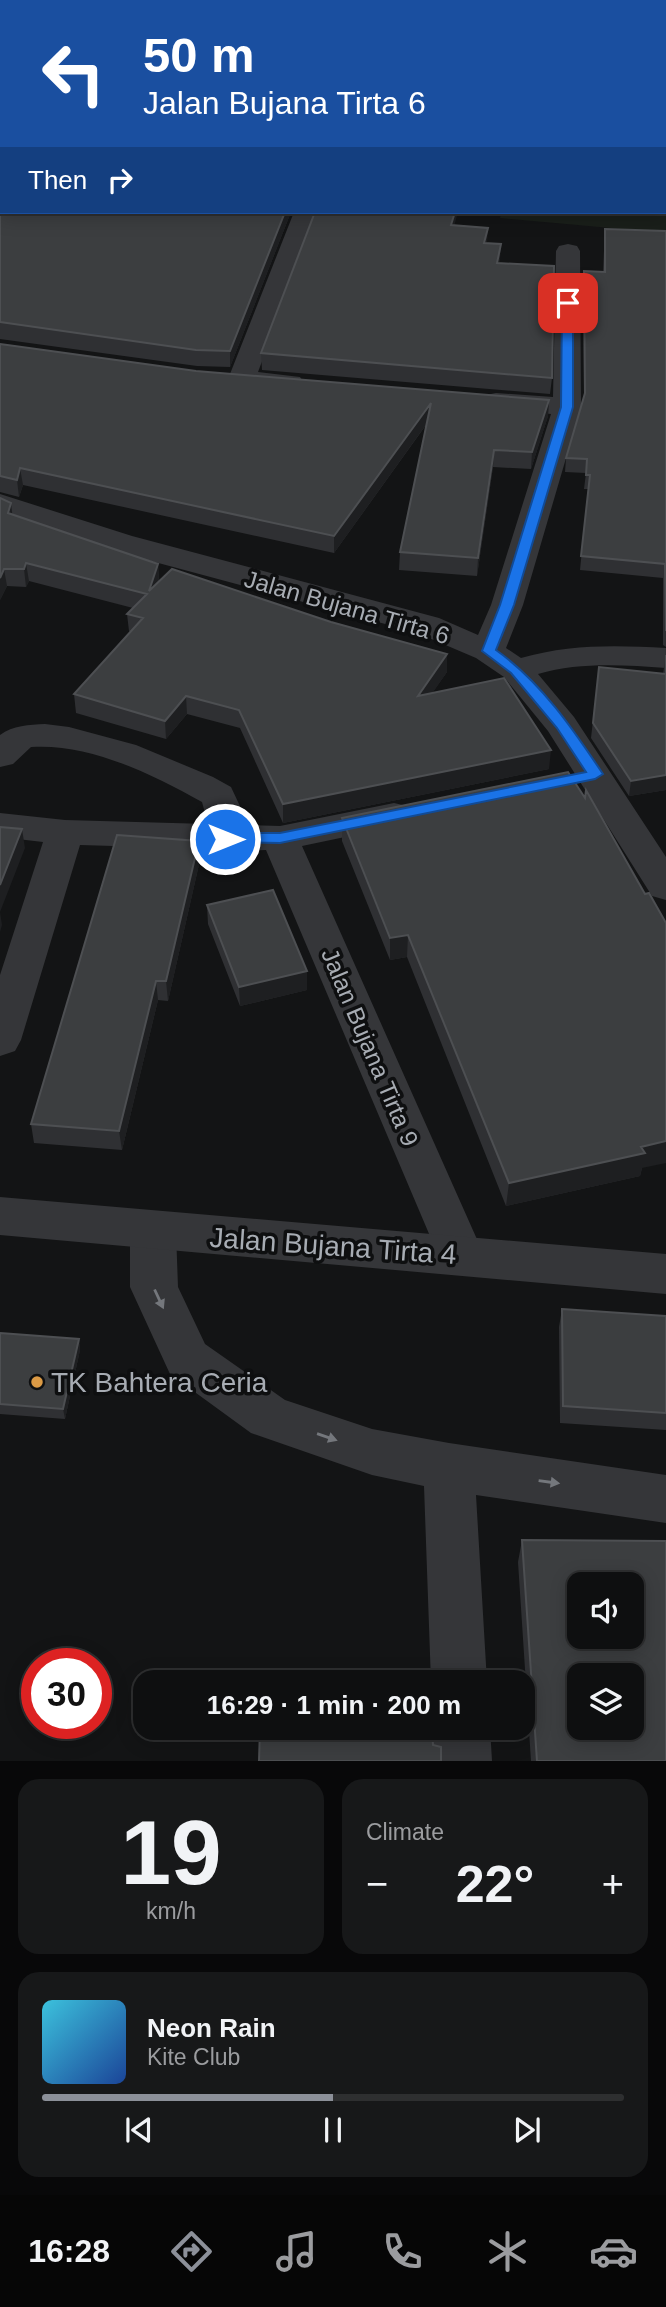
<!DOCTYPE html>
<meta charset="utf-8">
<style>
:root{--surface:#0e0f10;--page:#171819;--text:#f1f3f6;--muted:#9b9c9f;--line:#2e2f30;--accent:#8c9099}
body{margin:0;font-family:Helvetica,sans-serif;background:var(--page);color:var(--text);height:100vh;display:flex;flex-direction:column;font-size:26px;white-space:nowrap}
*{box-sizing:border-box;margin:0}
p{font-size:23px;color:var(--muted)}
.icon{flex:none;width:38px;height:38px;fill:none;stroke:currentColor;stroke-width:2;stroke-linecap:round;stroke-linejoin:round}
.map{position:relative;height:1761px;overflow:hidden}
.sheet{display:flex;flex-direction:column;gap:18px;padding:18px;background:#080809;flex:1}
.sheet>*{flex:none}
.guide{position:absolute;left:0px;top:0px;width:667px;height:214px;box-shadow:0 4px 18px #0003,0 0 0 2px var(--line);background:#1a4fa0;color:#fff;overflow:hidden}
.controls{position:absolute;left:567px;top:1572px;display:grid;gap:14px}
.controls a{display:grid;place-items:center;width:77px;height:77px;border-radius:14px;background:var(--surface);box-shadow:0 4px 18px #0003,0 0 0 2px var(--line);font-size:35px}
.speed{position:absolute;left:21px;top:1648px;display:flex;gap:14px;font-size:35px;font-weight:700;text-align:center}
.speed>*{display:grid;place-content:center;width:91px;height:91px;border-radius:50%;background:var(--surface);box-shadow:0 4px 18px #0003,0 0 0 2px var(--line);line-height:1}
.speed .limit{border:10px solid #d22;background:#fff;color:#111}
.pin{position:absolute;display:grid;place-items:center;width:60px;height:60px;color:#fff;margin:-30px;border-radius:14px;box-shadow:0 4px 10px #0006}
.me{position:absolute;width:77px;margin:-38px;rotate:90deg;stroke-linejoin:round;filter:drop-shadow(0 0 5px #0008)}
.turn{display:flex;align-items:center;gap:24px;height:147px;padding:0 28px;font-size:32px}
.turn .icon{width:91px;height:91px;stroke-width:2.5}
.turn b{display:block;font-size:49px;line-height:60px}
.then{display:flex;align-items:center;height:66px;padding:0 28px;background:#0003;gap:14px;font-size:26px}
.big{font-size:52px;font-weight:700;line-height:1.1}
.sheet .card{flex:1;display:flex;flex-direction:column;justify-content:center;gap:10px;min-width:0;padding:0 24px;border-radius:21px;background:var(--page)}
.sheet .dial{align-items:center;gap:0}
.dial b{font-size:91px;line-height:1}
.song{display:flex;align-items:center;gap:21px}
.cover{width:84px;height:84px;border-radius:10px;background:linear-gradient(135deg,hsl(190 70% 55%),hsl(220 70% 35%))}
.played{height:7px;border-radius:4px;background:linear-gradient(90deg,var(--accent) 50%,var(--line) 50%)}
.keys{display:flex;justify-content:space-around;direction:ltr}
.heat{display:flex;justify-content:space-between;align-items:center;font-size:38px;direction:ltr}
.sheet .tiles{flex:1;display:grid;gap:18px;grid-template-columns:1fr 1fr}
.card:last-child{grid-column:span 2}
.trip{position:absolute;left:133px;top:1670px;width:402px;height:70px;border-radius:21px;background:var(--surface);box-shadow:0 4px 18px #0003,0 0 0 2px var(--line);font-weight:700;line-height:70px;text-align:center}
.menu{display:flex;height:112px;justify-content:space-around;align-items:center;background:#060606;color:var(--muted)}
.menu .icon{width:49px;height:49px}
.menu .current{color:var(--accent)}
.menu b{font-size:32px;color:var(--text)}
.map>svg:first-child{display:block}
</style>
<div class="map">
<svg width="666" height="1761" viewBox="0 0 666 1761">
<rect width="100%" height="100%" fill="#131415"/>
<path fill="#1a1f1a" d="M239 0H666V233L500 218 502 212H665V2Z"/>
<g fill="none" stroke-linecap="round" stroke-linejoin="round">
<path fill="#353639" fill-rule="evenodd" d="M217 0H235L216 2Z
M294 212H318L258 372 300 377 304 383 300 389 290 391 232 385 228 379Z
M568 244 577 246 580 251 581 407 523 605 506 648 521 658C569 644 616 645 666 648V668C623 665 579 662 538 674L574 717 666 857V900L652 896 548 731 504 677 476 658 415 632 110 550 0 513V494L132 536 439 618 478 635 491 605 551 414 486 407 482 401 486 395 496 393 553 397 556 251 559 246Z
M45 724 69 727 136 745 213 777 231 787 246 819 245 825 280 826 394 803 407 806 413 815 407 824 302 846 484 1255 478 1269 461 1274 444 1269 266 850 225 852 215 849 80 845 21 1040 15 1051 0 1056V975L43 842 0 837V813L65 820 208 824 202 802C152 774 89 743 31 747L13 764 0 767V735C13 725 29 725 45 724Z
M153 1213 169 1219 176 1232 178 1287 205 1344 285 1400 372 1429 449 1443 666 1475V1523L476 1495 487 1682H431L424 1486 372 1475 251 1433 170 1374 130 1287V1232L137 1219Z
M432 1727H490L492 1761H434Z"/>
<path fill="#353639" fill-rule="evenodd" d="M0 1197 666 1254V1294L0 1235Z"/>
</g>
<path fill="#2f3033" d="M0 0 2 2V199H0Z
M0 202 2 212H291L230 367 197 366 0 339Z
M454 225 487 243 501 244 499 263 552 378 550 394 262 370 261 353Z
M605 229 666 231V647L663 645V578L580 570 588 489H584L586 473 565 472 566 458 584 398 583 284 584 271 603 272Z
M0 344 196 371 549 400 548 416 531 469 493 467 477 576 399 570 400 552 426 425 334 553 23 485 19 497 0 492Z
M12 515 158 564 159 582 447 672 432 693 549 769 283 823 240 728 187 714 166 739 76 713 74 694 131 632 129 631 127 614 133 608 29 581 26 587 7 586 0 600Z
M666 655V790L629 796 591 738 599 667 663 674Z
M342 818 642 1168 640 1176 506 1206 407 957 390 960 342 841Z
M200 860 168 1001 158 1000 122 1150 34 1143 31 1124Z
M207 905 307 990 240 1006 208 924Z
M562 1309 666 1316V1430L560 1423 559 1327Z
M0 1333 79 1339 80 1350 65 1419 0 1414Z
M522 1540 666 1761H531L518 1562Z"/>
<path fill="#1e1f21" d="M285 212H291L230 367V351Z
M455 212H458L450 241 451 225Z
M488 228 487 243H484Z
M501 244 500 260 496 279 497 263Z
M549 400 548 416 531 469 532 452Z
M431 403 430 419 334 553V536Z
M494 450 493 467 477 576 478 558Z
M20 468 23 485 19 497 17 480Z
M11 503 13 520 8 513Z
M26 563 29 581 26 587 24 569Z
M158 564 159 582 149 591Z
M4 569 7 586 0 600V578Z
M447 654V672L418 714V696Z
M186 696 187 714 166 739 165 721Z
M551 750 549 769 283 823V804Z
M666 775V790L629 796 631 781Z
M22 829 25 848 0 912 2 925 0 932V885Z
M199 841 200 860 168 1001 166 981Z
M408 935 407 957 390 960V938Z
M307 971V990L240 1006 239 987Z
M156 981 158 1000 122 1150 119 1131Z
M666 1141V1163L642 1168 640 1176 506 1206 509 1183 641 1147Z
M79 1339 80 1350 65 1419 63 1409Z"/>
<path fill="#3c3e40" stroke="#4d4f52" stroke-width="2" fill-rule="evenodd" d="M0 0H93L113 2H2V17H0Z
M2 29V191L0 184V31Z
M2 201V212H285L230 351 196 350 0 322V202Z
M315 212H455L451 225 488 228 484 243 501 244 497 263 554 266 552 378 261 353Z
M605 229 666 231V631L665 564 581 556 590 475H586L587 459 566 458 585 393 584 271 605 272Z
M0 344 196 371 549 400 532 452 494 450 478 558 400 552 431 403 334 536 20 468 17 480 0 476Z
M0 498 11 503 8 513 158 564 149 591 172 569 331 622 447 654 418 696 504 678 551 750 283 804 239 710 186 696 165 721 74 694 143 618 127 614 147 594 26 563 24 569H4L0 578Z
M666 655V775L631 781 593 723 599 667 666 674Z
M568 772 585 798 586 790 645 894 649 893 666 923V1141L641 1147 645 1153 509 1183 408 935 390 938 342 818Z
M0 827 22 829 0 885Z
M117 835 199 841 166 981H156L119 1131 31 1124Z
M273 890 307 971 239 987 207 905Z
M562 1309 666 1316V1413L563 1406Z
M0 1333 79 1339 63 1409 0 1404Z
M522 1540 666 1541V1761H537ZM579 1584H632V1636H579ZM579 1675H632V1727H579Z
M260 1727 432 1728 433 1745 441 1747V1761H259Z"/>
<defs><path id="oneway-solid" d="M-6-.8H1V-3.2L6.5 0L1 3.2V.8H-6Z" transform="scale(1.75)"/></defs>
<g fill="#74777c">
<use href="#oneway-solid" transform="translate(159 1299) rotate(65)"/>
<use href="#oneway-solid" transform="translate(327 1437) rotate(19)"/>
<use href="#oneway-solid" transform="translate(549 1482) rotate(8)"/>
</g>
<path fill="#1a73e8" stroke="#114b97" stroke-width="2" d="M568 300 573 303V407L514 605 496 650C541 682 573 729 603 774L595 779 280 843 219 842 217 839 225 833H280L586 772 557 728 511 673 482 651 500 605 561 407 562 303Z"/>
<circle fill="#db9a45" stroke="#0e0f10" stroke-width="2.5" cx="37" cy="1382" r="7"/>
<g text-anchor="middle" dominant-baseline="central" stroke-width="7" stroke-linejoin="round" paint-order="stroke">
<g font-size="24" fill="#a7acb3" stroke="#0e0f10">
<text transform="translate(347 607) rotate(16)">Jalan Bujana Tirta 6</text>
<text transform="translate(370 1047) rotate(67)">Jalan Bujana Tirta 9</text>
</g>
<g font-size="28" fill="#a7acb3" stroke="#0e0f10">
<text transform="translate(333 1246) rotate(4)">Jalan Bujana Tirta 4</text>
</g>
<g font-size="28" fill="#a7acb3" stroke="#0e0f10" text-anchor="start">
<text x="51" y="1382">TK Bahtera Ceria</text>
</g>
</g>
</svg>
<div class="controls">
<a><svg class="icon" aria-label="sound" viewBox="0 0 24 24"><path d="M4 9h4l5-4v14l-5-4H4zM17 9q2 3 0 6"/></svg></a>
<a><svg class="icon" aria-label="layers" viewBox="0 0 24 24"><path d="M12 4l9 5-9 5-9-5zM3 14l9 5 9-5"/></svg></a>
</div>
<div class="speed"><div class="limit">30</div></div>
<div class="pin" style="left:568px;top:303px;background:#d93025"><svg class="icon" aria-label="arrive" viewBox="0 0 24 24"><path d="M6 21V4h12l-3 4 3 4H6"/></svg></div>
<svg class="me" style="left:225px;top:839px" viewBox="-20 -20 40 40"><circle r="17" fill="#1a73e8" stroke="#fff" stroke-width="3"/><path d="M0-11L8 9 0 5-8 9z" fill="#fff"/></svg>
<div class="trip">16:29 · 1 min · 200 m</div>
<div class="guide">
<div class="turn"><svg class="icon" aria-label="left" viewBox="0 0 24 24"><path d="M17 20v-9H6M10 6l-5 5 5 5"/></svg><div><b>50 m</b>Jalan Bujana Tirta 6</div></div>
<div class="then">Then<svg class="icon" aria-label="right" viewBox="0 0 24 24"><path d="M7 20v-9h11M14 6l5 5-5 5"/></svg></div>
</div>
</div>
<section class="sheet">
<div class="tiles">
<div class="card dial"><b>19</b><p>km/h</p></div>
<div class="card"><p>Climate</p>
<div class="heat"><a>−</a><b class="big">22°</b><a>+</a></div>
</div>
<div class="card">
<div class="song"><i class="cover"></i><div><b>Neon Rain</b><p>Kite Club</p></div></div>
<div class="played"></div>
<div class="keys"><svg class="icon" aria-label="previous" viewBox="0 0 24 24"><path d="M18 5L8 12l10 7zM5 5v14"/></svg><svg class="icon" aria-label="pause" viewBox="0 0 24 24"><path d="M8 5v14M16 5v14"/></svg><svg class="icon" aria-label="next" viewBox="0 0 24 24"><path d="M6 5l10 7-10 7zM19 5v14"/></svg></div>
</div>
</div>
</section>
<nav class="menu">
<b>16:28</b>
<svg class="icon current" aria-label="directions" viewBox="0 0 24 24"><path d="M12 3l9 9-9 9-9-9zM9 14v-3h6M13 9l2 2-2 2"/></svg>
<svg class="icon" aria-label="music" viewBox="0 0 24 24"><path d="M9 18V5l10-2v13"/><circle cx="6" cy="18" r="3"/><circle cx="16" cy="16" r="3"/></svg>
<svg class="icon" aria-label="phone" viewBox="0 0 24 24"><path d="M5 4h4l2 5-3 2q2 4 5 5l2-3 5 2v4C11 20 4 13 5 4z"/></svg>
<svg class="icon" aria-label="climate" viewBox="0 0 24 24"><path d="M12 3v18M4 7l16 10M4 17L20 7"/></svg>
<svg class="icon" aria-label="car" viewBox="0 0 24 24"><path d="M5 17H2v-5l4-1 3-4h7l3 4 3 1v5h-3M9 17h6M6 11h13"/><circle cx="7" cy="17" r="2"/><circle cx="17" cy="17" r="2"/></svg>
</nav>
